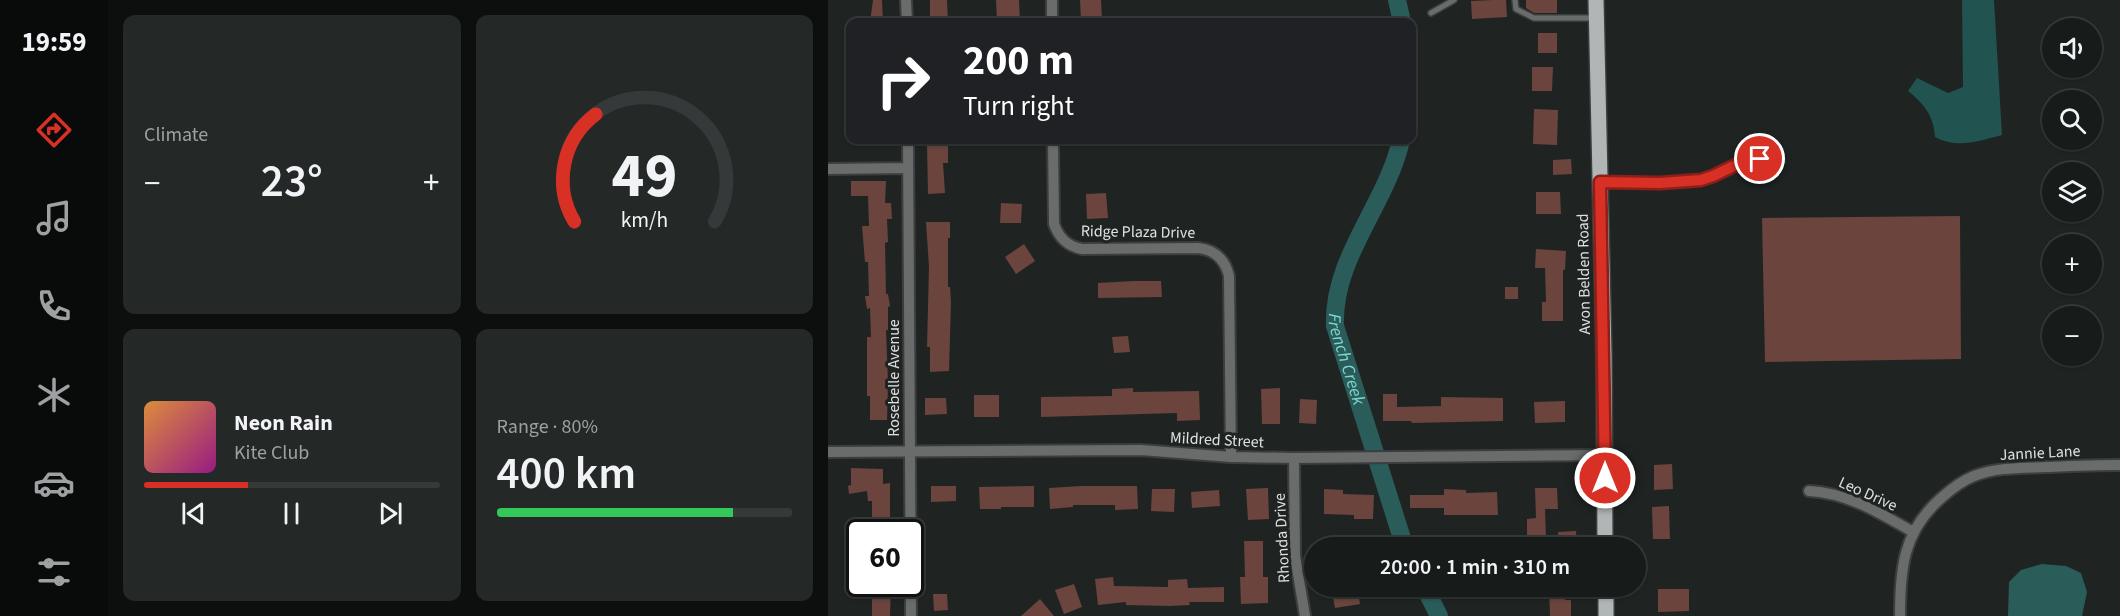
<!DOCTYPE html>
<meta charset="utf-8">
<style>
:root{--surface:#171b1a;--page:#242827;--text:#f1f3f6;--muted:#9ea1a2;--line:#363939;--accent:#d93025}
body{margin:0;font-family:"Source Sans 3",sans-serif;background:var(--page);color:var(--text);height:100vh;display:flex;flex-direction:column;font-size:22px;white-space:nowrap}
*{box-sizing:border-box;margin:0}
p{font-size:20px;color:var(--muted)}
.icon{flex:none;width:33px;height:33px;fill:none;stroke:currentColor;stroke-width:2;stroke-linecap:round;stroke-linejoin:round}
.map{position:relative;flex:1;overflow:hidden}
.panel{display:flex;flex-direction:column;gap:15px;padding:15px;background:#0d0f0e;width:720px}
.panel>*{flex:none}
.top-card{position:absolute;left:18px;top:18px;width:570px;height:126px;border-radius:12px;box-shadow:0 2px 4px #0004,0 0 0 2px var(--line);background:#202124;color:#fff;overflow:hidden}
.tools{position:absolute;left:1214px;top:18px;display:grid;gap:12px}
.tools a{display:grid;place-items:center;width:60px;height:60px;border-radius:50%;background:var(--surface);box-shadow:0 2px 4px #0004,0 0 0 2px var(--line);font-size:30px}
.speed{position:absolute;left:18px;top:519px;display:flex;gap:12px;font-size:30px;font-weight:700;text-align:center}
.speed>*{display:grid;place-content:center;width:78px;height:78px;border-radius:50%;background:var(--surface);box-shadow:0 2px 4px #0004,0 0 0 2px var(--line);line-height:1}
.speed .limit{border:3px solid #111;border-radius:9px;background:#fff;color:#111}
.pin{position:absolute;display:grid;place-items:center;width:51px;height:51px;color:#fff;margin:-26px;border:3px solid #fff;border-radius:50%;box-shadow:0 2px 6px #0007}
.me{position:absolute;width:66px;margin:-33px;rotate:0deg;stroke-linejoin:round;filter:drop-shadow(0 0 4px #0008)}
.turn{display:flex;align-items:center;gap:21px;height:126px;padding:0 18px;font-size:27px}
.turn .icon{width:78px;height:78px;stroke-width:2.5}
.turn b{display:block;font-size:42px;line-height:51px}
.big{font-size:45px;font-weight:600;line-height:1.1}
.panel .widget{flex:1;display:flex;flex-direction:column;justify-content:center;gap:9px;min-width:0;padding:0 21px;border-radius:12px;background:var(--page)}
.panel .dial{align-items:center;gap:0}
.dial svg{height:156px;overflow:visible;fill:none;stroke:var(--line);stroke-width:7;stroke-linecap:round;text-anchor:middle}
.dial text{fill:var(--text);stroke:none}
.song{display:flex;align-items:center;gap:18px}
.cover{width:72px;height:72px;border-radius:9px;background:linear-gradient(135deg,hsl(30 70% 55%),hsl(310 70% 35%))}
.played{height:6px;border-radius:3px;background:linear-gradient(90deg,var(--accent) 35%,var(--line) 35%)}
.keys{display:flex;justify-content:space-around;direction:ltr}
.heat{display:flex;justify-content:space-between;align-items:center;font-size:33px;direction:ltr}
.charge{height:9px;border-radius:4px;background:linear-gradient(90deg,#34c759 80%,var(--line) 0)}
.panel .tiles{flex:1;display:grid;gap:15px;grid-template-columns:repeat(2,1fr)}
.trip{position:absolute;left:476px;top:537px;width:342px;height:60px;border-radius:30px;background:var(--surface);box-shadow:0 2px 4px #0004,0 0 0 2px var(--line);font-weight:600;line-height:60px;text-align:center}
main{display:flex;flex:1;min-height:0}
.tab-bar{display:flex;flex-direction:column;width:108px;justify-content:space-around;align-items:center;background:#090b0a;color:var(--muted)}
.tab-bar .icon{width:42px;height:42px}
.tab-bar .on{color:var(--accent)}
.tab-bar b{font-size:27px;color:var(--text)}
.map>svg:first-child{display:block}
</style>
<main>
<nav class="tab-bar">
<b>19:59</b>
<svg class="icon on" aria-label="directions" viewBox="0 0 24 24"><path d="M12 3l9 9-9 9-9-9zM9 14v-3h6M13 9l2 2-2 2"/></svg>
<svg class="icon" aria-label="music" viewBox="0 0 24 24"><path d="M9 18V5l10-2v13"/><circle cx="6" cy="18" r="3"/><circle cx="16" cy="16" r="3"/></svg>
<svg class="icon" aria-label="phone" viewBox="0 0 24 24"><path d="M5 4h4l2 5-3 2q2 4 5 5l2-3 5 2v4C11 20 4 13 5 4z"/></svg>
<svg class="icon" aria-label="climate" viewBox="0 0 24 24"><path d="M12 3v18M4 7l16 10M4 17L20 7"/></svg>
<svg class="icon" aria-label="car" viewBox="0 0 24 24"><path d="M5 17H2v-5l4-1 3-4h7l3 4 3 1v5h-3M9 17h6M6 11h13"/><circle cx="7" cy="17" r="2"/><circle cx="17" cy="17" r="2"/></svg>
<svg class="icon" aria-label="filters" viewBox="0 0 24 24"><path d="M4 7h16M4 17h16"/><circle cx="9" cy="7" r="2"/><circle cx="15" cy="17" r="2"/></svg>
</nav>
<section class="panel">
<div class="tiles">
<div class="widget"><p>Climate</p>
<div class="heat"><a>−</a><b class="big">23°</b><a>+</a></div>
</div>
<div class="widget dial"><svg viewBox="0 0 100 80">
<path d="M14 69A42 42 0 1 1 86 69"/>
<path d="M14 69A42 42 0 0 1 25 14" stroke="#d93025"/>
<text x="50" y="56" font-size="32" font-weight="700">49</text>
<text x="50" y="72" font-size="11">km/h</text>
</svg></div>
<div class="widget">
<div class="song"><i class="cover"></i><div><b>Neon Rain</b><p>Kite Club</p></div></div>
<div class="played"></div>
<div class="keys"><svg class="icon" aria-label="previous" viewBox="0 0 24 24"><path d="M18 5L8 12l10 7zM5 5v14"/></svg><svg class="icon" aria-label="pause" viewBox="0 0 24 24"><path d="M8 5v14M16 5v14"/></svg><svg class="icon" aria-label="next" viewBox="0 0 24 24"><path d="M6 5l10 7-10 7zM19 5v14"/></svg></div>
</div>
<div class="widget"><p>Range · 80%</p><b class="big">400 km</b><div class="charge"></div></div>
</div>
</section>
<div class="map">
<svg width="1292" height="616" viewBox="0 0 1292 616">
<rect width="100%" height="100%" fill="#1f2423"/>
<path fill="#215351" d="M1134 0H1166L1174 135C1151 141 1129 149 1107 137 1106 116 1096 104 1080 91L1089 78 1120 93 1135 87Z"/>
<path fill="#2a5c5a" d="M1214 564 1238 566 1253 573 1259 592 1254 616H1180L1181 582 1193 570Z"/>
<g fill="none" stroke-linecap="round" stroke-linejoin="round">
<g stroke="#2a5c5a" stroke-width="18">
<path d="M569 0 574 22"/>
<path id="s1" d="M573 140C559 204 504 258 507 326L577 548"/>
<path d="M596 586 611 616"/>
</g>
</g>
<path fill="#6a443d" d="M45 0H54L55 22H42Z
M102 0H119L120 22H102Z
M168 0H191L192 22H169Z
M252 0H273L274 19 253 20Z
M665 0H678L679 17 644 19 643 1Z
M698 0H729V13H706L698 8Z
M710 33H729V53H710Z
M704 67H725L724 91H704Z
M706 109 730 110 729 145 705 144Z
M120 144V163H115L117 193 100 194 99 145Z
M743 159 744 174 725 175V160Z
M23 181H58L57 203H63L64 219H59L60 242 57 243 58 294H60L62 306 60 307V330H58L60 383 59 420H42V396H39V337H43L42 308 39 309 37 296H41L40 262H37L34 226H41L40 196H23Z
M708 192H732L733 214H708Z
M278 193 280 218 259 219 258 194Z
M173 203 194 204 193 223H172Z
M1132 216 1133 359 937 362 934 218Z
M98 222H122V238H120V287H122L123 302 121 371 102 372V347H99L101 267Z
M196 244 207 261 188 274 177 257Z
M708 249 738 251 737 270H735V321H714V302H718L717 268H707Z
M306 281H333L334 297 270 298V283Z
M677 287H690V299H677Z
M300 336 302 352 286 353 284 337Z
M305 388V392L371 391 372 420 349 421V413L213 417V397L284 396V389Z
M452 388V424H434L433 389Z
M555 394H569V407L613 406V397L675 398V421L584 423 583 421H555Z
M146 395H171V417H146Z
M97 398H118L119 414 97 415Z
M472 399 489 400 488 424 471 423Z
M737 401V422L707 423 706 402Z
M844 464 845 489 826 490V465Z
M23 468 55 469V484L62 483V532H44V501H40L39 491 21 494 20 486 23 485Z
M103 486H128V501L103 502Z
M206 486V507H173V509H152L151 487Z
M253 486H309L310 509 287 510V505H245V507L222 509 221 488Z
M440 488 441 519 420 520 418 489Z
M707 488H729L730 509H717L718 538H699V519L708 518Z
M324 489H347L346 512 323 511Z
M496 489 515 490V494L546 495 545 519H526V515L496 514Z
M616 489 638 490V493L669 492 670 515H616V508H582V495H616Z
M391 490 392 506 364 508 363 492Z
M841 506 842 539H825L824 507Z
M32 529V540L23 541 21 530Z
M748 531 749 548H730V532Z
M416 541H435V577H440V603L413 604 412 577H417Z
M285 577 286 586 340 587V580L359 579 360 588 396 587V602H361L362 605 342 606 298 605V602L270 605 267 579Z
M41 584H63L62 616H44V594H41Z
M246 584 254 607 236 614 227 590Z
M503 586H529L532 604 507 608Z
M721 586H736L737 600H743V616H722Z
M830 589H861V611L830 612Z
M105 594H119L120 610 106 611Z
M212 599 226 616H193Z"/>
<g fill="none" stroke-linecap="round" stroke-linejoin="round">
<g stroke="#3a3e3e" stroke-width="8">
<path id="service" d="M687 0 688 9 706 18H767
M603 13 626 0
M774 182 832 183 873 180 885 176 918 160 954 161"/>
</g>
<g stroke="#3a3e3e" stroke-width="14">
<path id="minor" d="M78 0 79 22
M224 0V22
M80 140 83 616
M225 140 226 224C231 238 239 246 254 249L370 248C387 250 397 259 401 276L403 457
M0 169 80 168
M0 452 313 450 403 457 466 458 777 455
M466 458 467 556 477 616
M981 491C1020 493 1052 513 1085 532
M1072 616C1072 569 1075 532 1112 499 1122 490 1133 481 1146 476 1169 467 1194 468 1218 467 1243 466 1267 465 1292 465"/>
</g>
<g stroke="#3a3e3e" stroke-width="18">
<path id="primary" d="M768 0 776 355 777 548
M778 586V616"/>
</g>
<use href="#service" stroke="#696c6b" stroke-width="5"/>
<use href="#minor" stroke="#696c6b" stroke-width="10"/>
<use href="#primary" stroke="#b0b5b5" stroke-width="15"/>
</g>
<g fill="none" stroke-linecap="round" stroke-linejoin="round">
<g stroke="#8d1f18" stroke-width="15">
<path id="route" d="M777 478 772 182 832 183 873 180 885 176 918 160 932 159"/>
</g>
<use href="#route" stroke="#d93025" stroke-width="10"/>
</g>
<g text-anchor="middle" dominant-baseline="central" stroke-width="6" stroke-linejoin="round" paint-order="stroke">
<g font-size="16" fill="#dde1e1" stroke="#1f2423">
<text transform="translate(310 232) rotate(1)">Ridge Plaza Drive</text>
<text transform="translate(756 274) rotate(-91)">Avon Belden Road</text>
<text transform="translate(66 378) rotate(-90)">Rosebelle Avenue</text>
<text transform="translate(389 440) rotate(3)">Mildred Street</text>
<text transform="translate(1212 453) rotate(-3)">Jannie Lane</text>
<text transform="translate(1040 494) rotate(24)">Leo Drive</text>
<text transform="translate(454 538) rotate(-93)">Rhonda Drive</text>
</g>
<g font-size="18" font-style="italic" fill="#7fd5d0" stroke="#1f2423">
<text stroke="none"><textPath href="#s1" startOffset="234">French Creek</textPath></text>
</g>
</g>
</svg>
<div class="tools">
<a><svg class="icon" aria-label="sound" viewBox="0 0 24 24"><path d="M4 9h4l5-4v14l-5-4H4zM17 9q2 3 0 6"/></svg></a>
<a><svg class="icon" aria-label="search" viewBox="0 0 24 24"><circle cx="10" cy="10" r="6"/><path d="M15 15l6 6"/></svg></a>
<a><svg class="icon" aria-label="layers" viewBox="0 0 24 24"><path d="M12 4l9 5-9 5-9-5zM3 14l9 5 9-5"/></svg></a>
<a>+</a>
<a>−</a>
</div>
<div class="speed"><div class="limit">60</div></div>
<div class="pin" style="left:932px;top:159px;background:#d93025"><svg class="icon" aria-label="arrive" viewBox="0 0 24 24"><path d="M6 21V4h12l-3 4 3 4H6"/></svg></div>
<svg class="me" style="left:777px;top:478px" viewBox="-20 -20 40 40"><circle r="17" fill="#d93025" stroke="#fff" stroke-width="3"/><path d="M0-11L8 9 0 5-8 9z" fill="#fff"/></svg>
<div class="trip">20:00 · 1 min · 310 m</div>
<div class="top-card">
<div class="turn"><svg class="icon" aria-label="right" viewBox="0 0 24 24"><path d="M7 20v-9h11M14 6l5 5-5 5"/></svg><div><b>200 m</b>Turn right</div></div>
</div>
</div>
</main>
